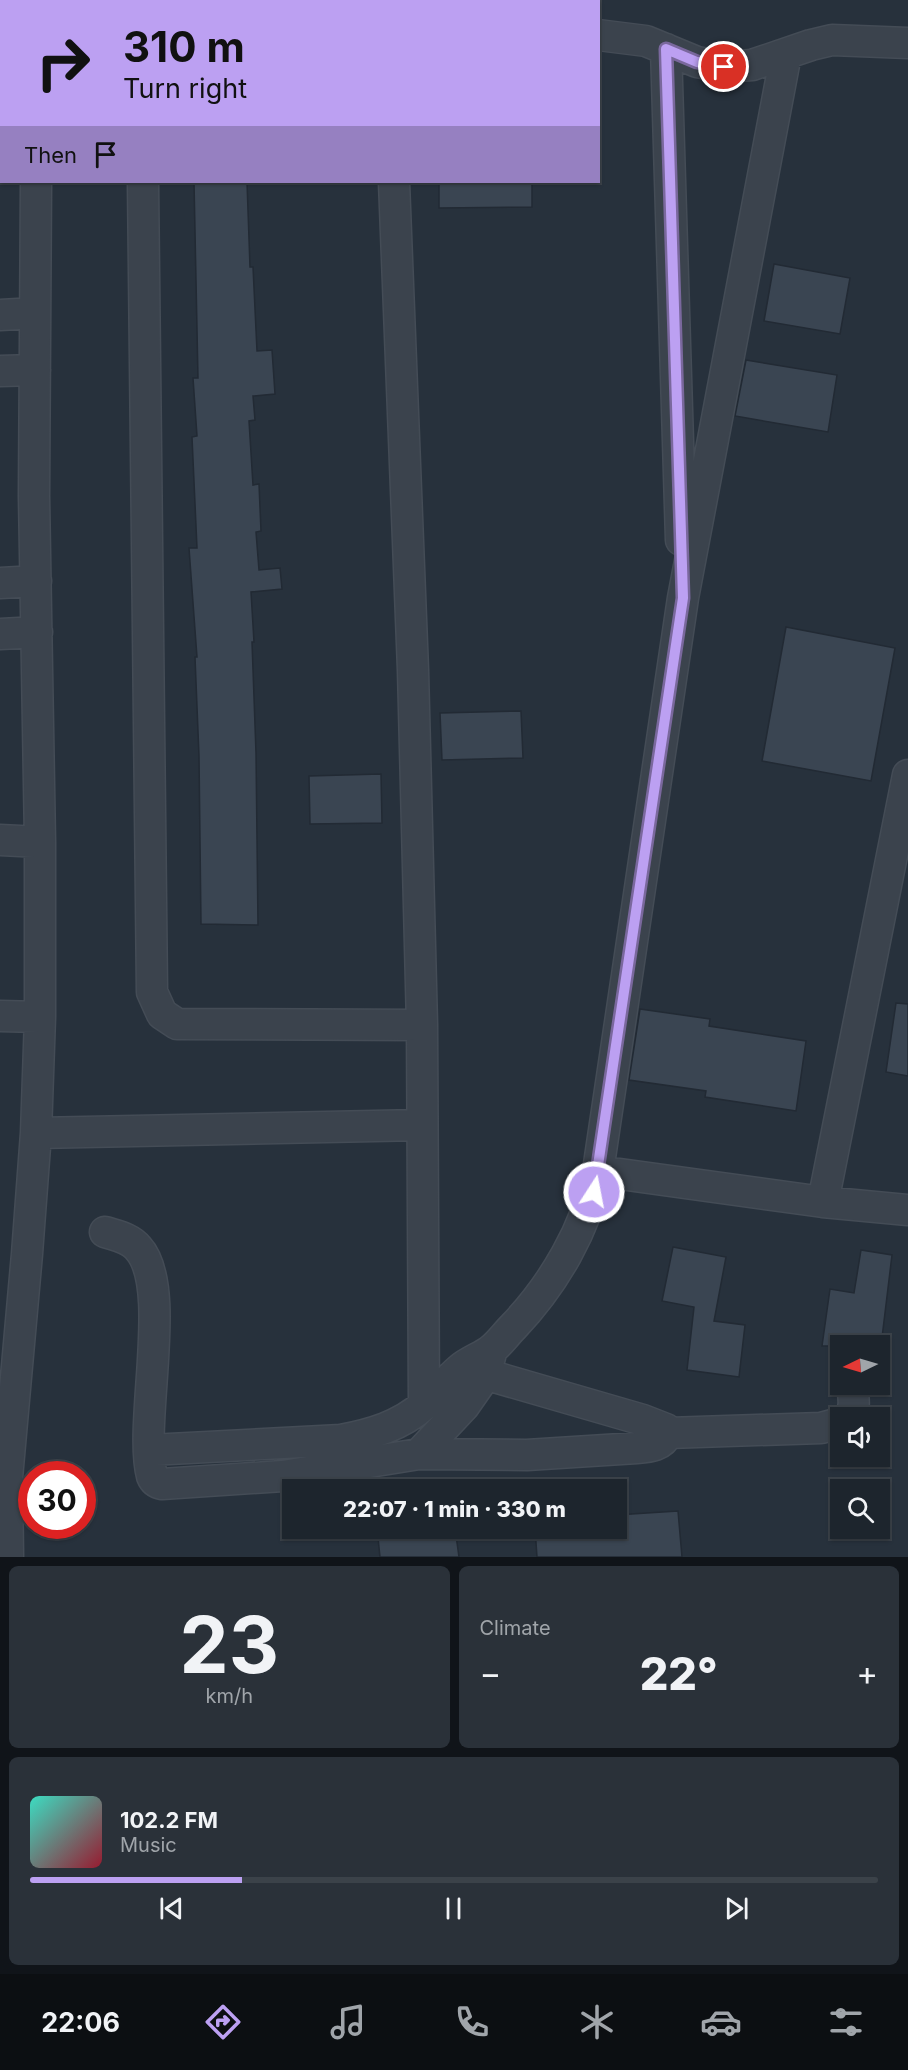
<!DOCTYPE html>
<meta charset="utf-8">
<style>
:root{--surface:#1d252d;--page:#2a3139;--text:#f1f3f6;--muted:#a0a5aa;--line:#3b4249;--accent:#bca0f2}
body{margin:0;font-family:Inter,sans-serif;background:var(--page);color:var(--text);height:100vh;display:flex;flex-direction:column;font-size:22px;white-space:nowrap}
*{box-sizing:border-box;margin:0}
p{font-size:20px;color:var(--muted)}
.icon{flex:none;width:33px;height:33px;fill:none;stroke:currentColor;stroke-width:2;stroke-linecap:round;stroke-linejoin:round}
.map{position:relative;height:1557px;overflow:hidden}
.sheet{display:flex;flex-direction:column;gap:9px;padding:9px;background:#101419;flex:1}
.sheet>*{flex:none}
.banner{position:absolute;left:0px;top:0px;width:600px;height:183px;box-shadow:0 2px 4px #0004,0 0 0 2px var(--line);background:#bca0f2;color:#111;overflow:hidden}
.needle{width:39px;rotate:265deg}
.buttons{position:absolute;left:830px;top:1335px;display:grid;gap:12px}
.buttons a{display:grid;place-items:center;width:60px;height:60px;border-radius:0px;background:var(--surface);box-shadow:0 2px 4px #0004,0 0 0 2px var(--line);font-size:30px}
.speed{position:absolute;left:18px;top:1461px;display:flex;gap:12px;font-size:30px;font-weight:700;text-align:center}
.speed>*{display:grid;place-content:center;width:78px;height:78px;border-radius:50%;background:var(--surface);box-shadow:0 2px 4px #0004,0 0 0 2px var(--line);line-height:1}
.speed .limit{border:9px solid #d22;background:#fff;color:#111}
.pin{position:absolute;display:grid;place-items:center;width:51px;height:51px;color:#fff;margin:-26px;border:3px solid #fff;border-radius:50%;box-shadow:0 2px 6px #0007}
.me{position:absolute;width:66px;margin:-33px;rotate:11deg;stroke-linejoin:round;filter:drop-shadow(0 0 4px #0008)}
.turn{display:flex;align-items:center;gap:21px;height:126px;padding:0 24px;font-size:27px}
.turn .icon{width:78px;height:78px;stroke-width:2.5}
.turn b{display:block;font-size:42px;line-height:51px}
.then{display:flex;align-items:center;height:57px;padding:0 24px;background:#0003;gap:12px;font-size:22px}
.big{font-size:45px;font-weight:800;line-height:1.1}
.sheet .widget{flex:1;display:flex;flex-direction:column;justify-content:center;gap:9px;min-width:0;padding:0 21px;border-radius:9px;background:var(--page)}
.sheet .dial{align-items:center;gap:0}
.dial b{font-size:78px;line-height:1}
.song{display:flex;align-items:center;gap:18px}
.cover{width:72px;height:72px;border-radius:9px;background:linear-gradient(135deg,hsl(170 70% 55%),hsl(350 70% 35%))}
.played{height:6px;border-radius:3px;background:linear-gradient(90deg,var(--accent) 25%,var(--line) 25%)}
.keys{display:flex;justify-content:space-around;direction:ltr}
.heat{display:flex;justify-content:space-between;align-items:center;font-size:33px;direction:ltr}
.sheet .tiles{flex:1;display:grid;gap:9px;grid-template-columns:1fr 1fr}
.widget:last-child{grid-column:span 2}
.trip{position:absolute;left:282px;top:1479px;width:345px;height:60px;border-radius:0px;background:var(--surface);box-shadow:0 2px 4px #0004,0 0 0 2px var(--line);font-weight:800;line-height:60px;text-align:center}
.tab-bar{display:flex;height:96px;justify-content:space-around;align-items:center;background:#0c0f12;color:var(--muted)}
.tab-bar .icon{width:42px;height:42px}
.tab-bar .active{color:var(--accent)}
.tab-bar b{font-size:27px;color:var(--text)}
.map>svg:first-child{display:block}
</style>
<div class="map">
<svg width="908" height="1557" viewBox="0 0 908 1557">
<rect width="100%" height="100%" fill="#27313c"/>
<path fill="#3a4552" stroke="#222a34" stroke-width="1.5" d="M194 182H247L250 267H253L257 351 272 350 275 394 253 396 255 420 249 421 253 485 259 484 261 531 256 532 259 570 280 568 282 589 251 592 254 642H252L256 753 258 925 201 924 199 756 195 657H197L189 548H197L192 437 197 436 193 378H198Z
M439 182H532V207L439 208Z
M774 264 850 278 840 334 764 321Z
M746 360 837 375 828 432 735 416Z
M786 627 895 648 871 781 762 761Z
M521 711 523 758 442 760 440 713Z
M381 774 382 823 310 824 309 776Z
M896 1003 908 1004V1076L886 1072Z
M640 1009 710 1019 709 1026 806 1041 796 1111 705 1097 706 1091 629 1080Z
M673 1247 726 1257 714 1321 745 1325 739 1377 687 1370 694 1307 662 1301Z
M861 1250 892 1255 881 1346H822L830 1289 854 1293Z
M678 1511 682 1557H537L535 1528H616V1515Z
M377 1528H455L459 1557H380Z"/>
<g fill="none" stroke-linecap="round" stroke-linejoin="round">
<g stroke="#444c56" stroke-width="33">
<path id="minor" d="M176 0 191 2
M37 2V0
M598 35 646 41 697 62 724 67 752 65 811 45 832 40 908 43
M666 49 681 540
M0 150H2
M143 182 152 992 162 1014 177 1024 422 1025
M394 182 413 670 422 1025 424 1405
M0 315 35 313
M0 371 35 370
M0 583 36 581
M0 634 37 632
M0 840 40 842
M0 1016 40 1017
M36 1133 422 1125
M598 1171 683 598 786 54
M823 1202 908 775
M105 1232C117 1236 130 1238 138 1248 174 1287 138 1423 152 1476 154 1481 157 1483 162 1484L283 1476 419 1454 464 1406 485 1376 492 1349
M848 1418C857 1408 853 1396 852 1384
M668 1433 821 1428 840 1423
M150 1450 341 1440C372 1434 400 1426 424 1405 437 1393 447 1380 460 1369 469 1361 482 1357 491 1350 499 1344 506 1334 513 1327 554 1284 586 1229 598 1171L823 1202 908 1210
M419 1454 527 1455 637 1448C650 1447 662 1446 668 1433L666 1429 643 1420 467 1369
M8 1557 7 1478 27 1254 36 1133 40 1017V842L34 496 36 182"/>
</g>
<use href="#minor" stroke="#3b434d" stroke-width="30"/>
</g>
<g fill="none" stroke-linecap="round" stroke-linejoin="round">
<g stroke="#7a689d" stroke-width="15">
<path id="route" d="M594 1192 683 598 666 49 697 62 724 67"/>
</g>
<use href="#route" stroke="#bca0f2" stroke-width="10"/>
</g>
</svg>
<div class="buttons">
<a><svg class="needle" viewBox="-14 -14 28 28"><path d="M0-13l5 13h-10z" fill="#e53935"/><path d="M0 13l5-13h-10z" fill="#a0a5aa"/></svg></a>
<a><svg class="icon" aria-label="sound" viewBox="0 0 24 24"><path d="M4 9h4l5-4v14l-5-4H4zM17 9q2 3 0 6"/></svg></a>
<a><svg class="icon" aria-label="search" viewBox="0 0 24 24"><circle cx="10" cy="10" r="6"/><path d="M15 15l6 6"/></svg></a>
</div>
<div class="speed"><div class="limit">30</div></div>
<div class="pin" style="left:724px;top:67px;background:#d93025"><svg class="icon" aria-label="arrive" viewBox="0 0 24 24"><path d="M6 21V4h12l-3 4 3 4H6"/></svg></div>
<svg class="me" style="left:594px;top:1192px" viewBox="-20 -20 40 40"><circle r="17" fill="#bca0f2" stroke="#fff" stroke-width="3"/><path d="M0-11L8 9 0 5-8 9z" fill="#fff"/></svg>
<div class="trip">22:07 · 1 min · 330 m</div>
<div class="banner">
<div class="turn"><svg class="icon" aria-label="right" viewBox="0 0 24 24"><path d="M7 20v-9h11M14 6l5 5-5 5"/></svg><div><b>310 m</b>Turn right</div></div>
<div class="then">Then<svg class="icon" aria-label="arrive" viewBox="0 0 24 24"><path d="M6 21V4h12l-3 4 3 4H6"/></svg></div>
</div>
</div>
<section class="sheet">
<div class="tiles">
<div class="widget dial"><b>23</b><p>km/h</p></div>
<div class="widget"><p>Climate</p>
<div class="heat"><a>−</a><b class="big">22°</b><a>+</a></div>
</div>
<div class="widget">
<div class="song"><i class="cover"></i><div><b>102.2 FM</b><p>Music</p></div></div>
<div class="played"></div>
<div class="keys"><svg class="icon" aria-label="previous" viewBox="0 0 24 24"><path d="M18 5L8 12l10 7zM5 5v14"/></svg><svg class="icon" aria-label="pause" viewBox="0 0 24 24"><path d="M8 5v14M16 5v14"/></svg><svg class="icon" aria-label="next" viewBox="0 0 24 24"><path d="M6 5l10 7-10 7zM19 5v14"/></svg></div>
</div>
</div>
</section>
<nav class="tab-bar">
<b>22:06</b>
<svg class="icon active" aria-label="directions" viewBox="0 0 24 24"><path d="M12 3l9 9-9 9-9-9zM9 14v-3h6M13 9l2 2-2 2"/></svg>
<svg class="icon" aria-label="music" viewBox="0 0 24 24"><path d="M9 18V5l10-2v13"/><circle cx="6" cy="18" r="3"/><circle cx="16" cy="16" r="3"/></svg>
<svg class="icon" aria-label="phone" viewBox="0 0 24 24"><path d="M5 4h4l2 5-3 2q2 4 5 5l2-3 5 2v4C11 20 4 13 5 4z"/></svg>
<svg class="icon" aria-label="climate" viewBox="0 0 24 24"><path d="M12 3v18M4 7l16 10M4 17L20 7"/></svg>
<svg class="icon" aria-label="car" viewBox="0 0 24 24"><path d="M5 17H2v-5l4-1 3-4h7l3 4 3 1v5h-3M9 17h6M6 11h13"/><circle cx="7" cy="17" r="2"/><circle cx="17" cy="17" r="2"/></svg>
<svg class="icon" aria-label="filters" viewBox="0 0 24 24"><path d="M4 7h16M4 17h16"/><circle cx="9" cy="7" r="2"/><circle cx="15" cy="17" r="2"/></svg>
</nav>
